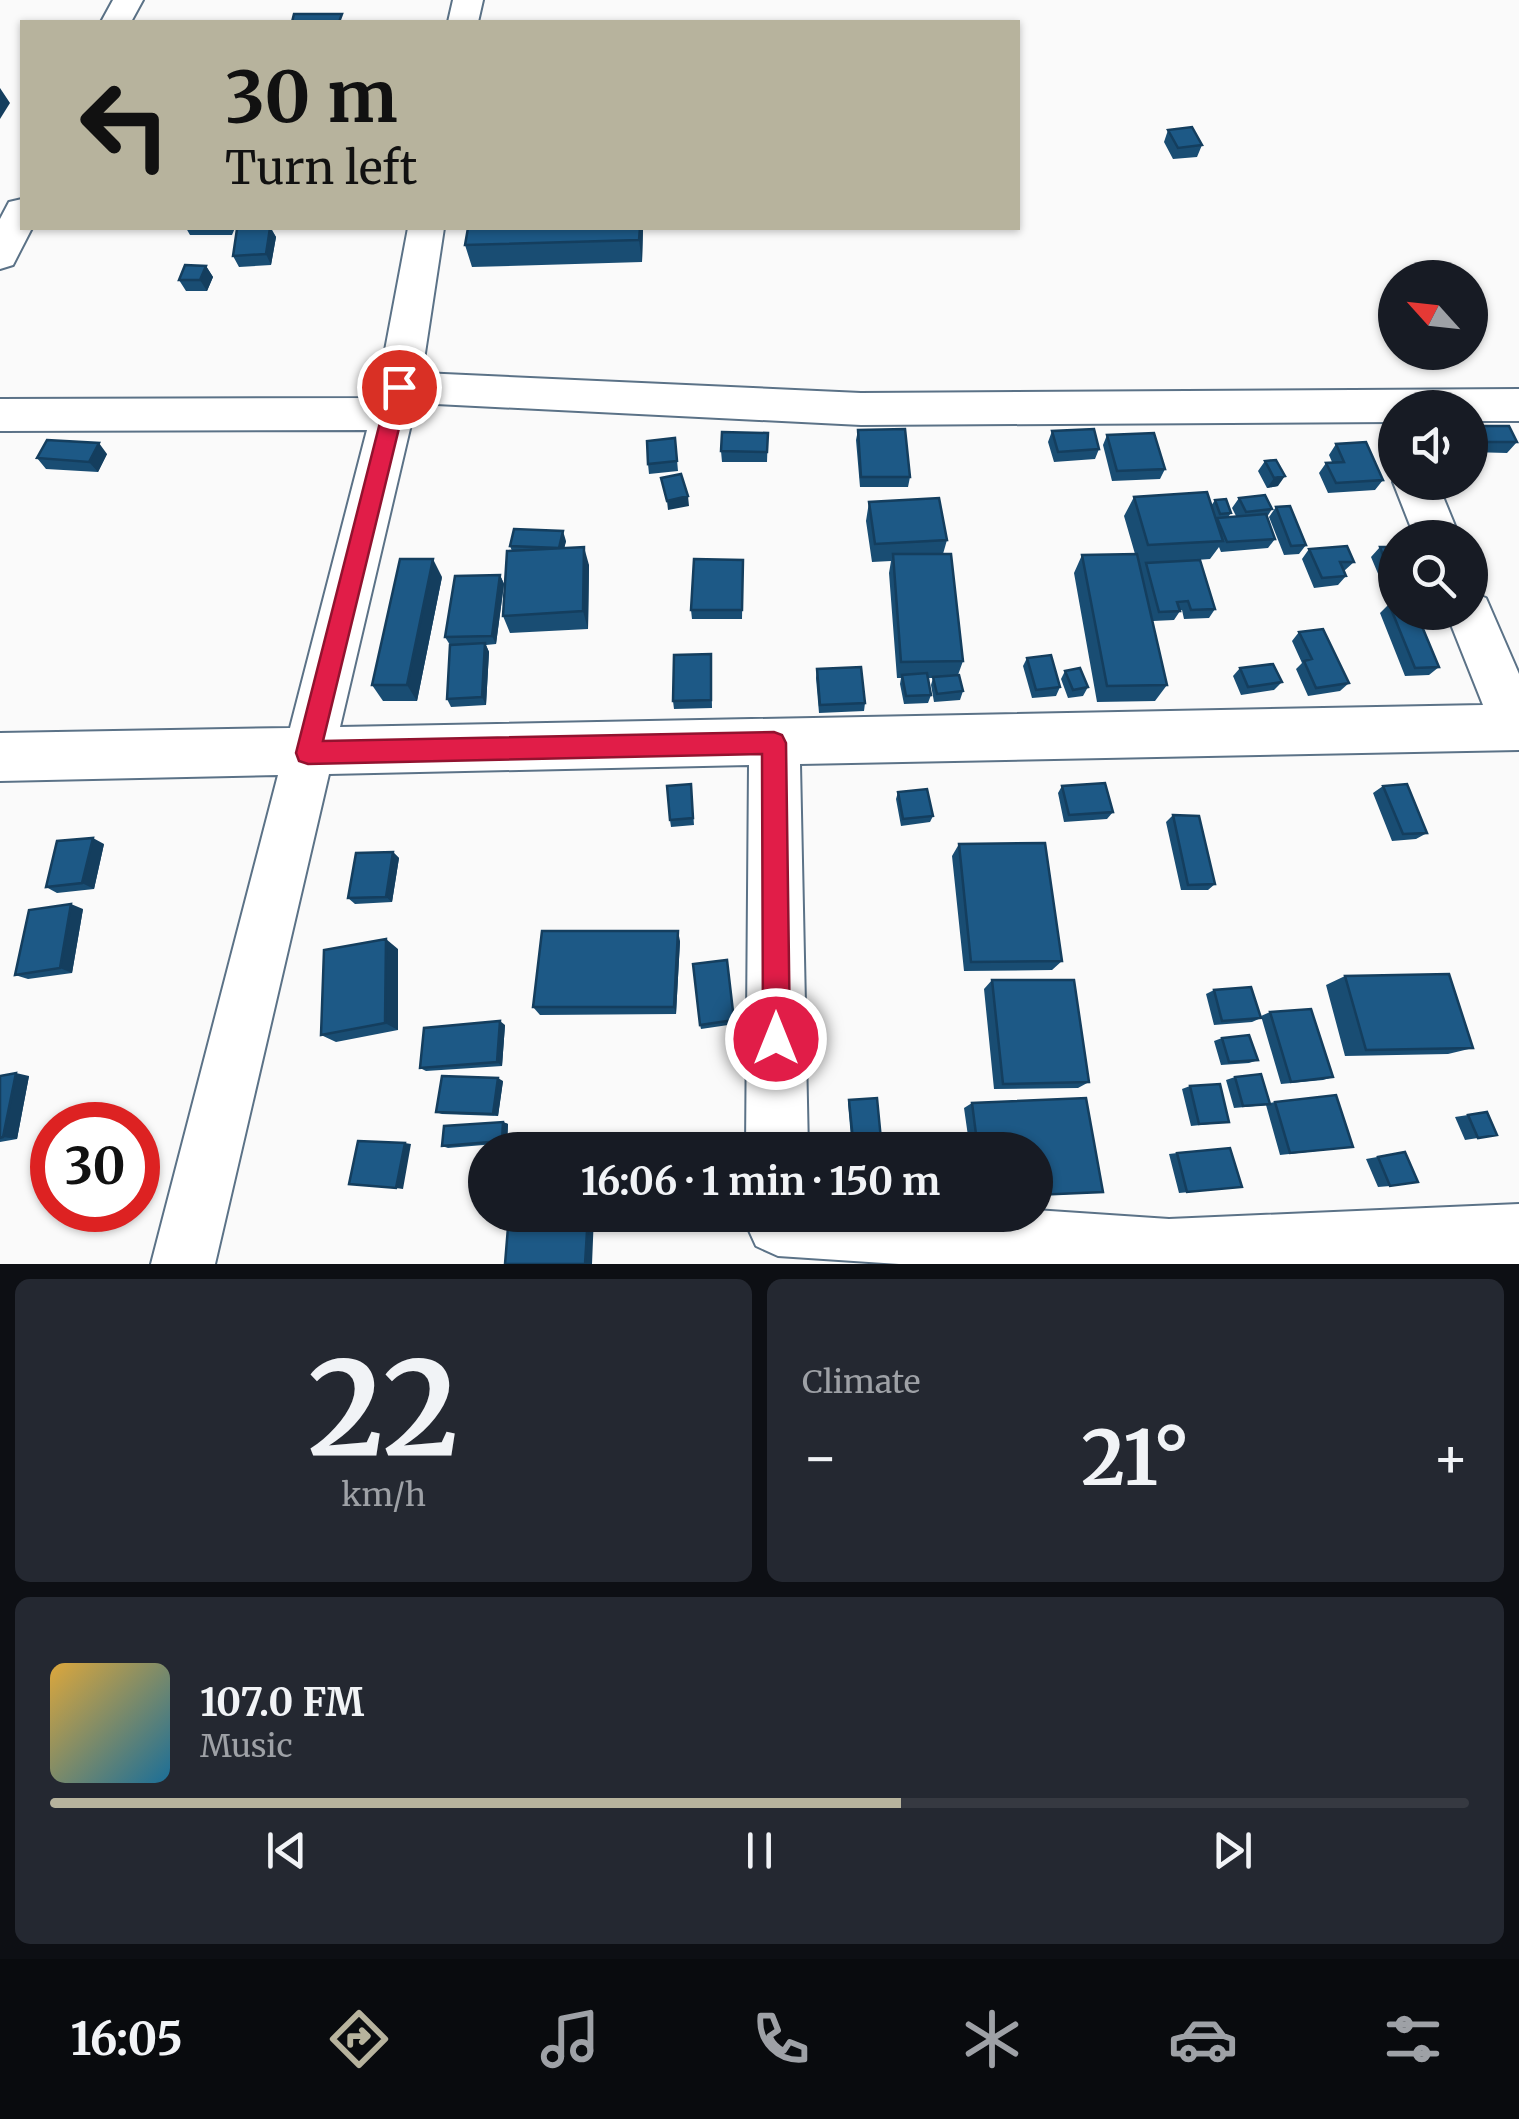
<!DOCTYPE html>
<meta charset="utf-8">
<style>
:root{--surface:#171b24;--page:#242831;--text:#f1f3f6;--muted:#9ea1a6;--line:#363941;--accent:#b7b39d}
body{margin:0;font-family:Merriweather,serif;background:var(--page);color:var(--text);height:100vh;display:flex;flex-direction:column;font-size:38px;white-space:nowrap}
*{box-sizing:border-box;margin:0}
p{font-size:32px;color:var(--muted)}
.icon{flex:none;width:55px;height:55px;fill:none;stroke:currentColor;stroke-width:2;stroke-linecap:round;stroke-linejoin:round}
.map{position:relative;height:1264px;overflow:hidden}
.details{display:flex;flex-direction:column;gap:15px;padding:15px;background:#0d0f14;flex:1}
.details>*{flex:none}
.top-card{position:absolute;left:20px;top:20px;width:1000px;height:210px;border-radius:0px;box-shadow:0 2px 8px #0004;background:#b7b39d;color:#111;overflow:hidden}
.needle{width:65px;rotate:297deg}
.fabs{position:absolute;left:1378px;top:260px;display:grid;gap:20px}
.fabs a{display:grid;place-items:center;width:110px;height:110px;border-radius:50%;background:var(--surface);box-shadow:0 2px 8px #0004;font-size:50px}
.speed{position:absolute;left:30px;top:1102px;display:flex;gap:20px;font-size:50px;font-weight:700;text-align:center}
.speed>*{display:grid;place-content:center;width:130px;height:130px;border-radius:50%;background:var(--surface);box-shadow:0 2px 8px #0004;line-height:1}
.speed .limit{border:15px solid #d22;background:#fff;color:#111}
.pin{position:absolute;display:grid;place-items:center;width:85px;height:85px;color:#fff;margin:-42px;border:5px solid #fff;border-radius:50%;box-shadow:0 2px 10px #0007}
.me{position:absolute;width:110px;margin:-55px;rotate:0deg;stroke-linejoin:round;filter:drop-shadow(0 0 8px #0008)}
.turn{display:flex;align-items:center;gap:35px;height:210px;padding:0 40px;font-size:45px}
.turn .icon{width:130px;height:130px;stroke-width:2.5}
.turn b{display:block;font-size:70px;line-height:85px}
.big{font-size:75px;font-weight:700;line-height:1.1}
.details .card{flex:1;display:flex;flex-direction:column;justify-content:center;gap:15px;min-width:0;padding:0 35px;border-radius:15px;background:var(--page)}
.details .dial{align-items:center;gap:0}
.dial b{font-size:130px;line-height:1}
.song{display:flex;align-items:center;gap:30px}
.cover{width:120px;height:120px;border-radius:15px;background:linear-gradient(135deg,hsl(40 70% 55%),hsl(200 70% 35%))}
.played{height:10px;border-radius:5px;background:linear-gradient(90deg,var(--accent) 60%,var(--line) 60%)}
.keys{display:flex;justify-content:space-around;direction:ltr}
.heat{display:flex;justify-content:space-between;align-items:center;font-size:55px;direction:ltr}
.details .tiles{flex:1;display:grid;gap:15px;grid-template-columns:1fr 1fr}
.card:last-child{grid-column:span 2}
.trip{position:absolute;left:468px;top:1132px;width:585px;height:100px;border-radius:50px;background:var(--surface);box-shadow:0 2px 8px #0004;font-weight:700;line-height:100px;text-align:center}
.menu{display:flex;height:160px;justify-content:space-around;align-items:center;background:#090b0e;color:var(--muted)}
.menu .icon{width:70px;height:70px}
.menu .active{color:var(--accent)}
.menu b{font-size:45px;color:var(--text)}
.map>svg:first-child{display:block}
</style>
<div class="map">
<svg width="1519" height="1264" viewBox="0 0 1519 1264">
<rect width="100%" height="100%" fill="#fafafa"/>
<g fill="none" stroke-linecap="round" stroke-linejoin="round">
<g stroke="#5b7287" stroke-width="4">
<path id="minor" d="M113 0H143L131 22H101Z
M453 0H483L478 22H448Z
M22 199V228H32L13 265 0 269V219L9 202Z
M408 228H444L422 373 861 393 1519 389V421H1470V408H1395V422L861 425 416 403 340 727 1483 705 1446 612H1470V592L1486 598 1519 674V750L800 764 808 1150H746L749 765 329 774 215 1264H151L278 775 0 781V733L290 728 367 430 0 431V399L376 398Z
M1395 479V482H1437L1460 538H1415L1393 482Z
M1519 1204V1264H899L778 1256 756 1246 746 1224 750 1215H1035V1210L1169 1219Z"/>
</g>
<use href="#minor" fill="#fff" fill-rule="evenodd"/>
</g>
<path fill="#194d73" d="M1168 130 1202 145 1197 157 1173 159 1164 142Z
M186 228H235L232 235H190Z
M250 228H271L276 237 271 265 239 267 233 256Z
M643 228 642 262 472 267 465 245Z
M206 266 213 277 207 291H186L179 280Z
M1470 426 1517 442 1507 453 1470 452Z
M858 430 910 477 908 487H860L856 440Z
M1052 431 1099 449 1095 459 1054 462 1048 442Z
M768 433 767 462H722L721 451Z
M1107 435 1165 469 1160 479 1112 481 1103 445Z
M675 438 678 471 649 474 648 464Z
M1336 444 1383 480 1375 490 1328 493 1319 473 1326 463 1332 462 1329 455Z
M107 454 98 472 46 469 37 458Z
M1265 461 1278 486 1267 488 1258 471Z
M1134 497 1211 506 1215 500 1231 513 1228 517 1236 516 1232 508 1239 498 1272 509 1267 517 1275 539 1268 548 1221 552 1219 547 1210 559 1168 562 1215 609 1209 618 1184 619 1182 610 1180 611 1174 620 1153 621 1147 599 1167 685 1155 701 1097 702 1074 573 1082 555 1135 554 1124 516Z
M869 502 947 540 943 554 963 661 958 675 963 691 960 700 934 702 931 685 933 678H928L931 695 928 703 904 704 900 684 901 678H897L889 573 891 561 872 562 866 521Z
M1276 507 1306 545 1299 554 1284 555 1269 517Z
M566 541 564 548 589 565 588 629 510 633 503 616 512 551 510 546Z
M1380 547 1395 550V573L1393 575 1379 576 1371 557Z
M1309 549 1354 562 1344 571 1346 576 1338 585 1314 588 1302 559Z
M743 560 742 619H692L691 610Z
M500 575 504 584 496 644 486 645 489 652 486 705 451 707 447 699 450 645 445 637Z
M442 577 417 701H383L372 685Z
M1389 604 1439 667 1429 675 1405 676 1380 613Z
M1299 632 1349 683 1340 691 1308 696 1296 669 1302 663 1292 641Z
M711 654 712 708 674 709 673 701Z
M1027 658 1060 687 1056 696 1032 698 1023 666Z
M1240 668 1282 682 1274 690 1241 695 1233 676Z
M817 669 865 703 864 711 819 713 816 678Z
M1065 671 1088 687 1083 696 1068 698 1061 679Z
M691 784 694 825 671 827 670 820Z
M1062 786 1113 812 1107 819 1064 822 1058 793Z
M1383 786 1427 833 1416 839 1392 841 1373 793Z
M898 792 933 816 930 822 901 826 896 799Z
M1173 815 1215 884 1208 890H1181L1166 822Z
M104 844 94 889 57 893 46 887Z
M959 844 1062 961 1052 970 964 971 952 856Z
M393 852 399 858 392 902 355 904 348 898Z
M83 909 72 973 28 979 15 975Z
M680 941 676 1014 540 1015 533 1007Z
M398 949V1030L336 1042 321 1035Z
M727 960 735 1024 701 1029 700 1025Z
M1345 976 1473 1048 1448 1054 1345 1056 1326 985Z
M992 980 1089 1082 1078 1088 994 1089 984 989Z
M1214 990 1261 1018 1252 1022 1214 1025 1206 994Z
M1270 1012 1333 1077 1323 1080 1281 1084 1261 1016Z
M505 1025 502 1066 426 1071 420 1068Z
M1222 1038 1258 1060 1249 1063 1221 1065 1214 1041Z
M0 1076H29L17 1139 0 1142Z
M1235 1077 1270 1103 1275 1102 1353 1147 1280 1155 1266 1105 1234 1108 1226 1080Z
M503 1081 498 1116 442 1114 436 1112Z
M1190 1086 1229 1122 1191 1126 1182 1089Z
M849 1100 882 1150H852L848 1103Z
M972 1103 1103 1192 1035 1196V1150H970L964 1108Z
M1487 1112 1497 1135 1465 1140 1455 1117Z
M503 1122 508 1124 507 1143 448 1148 442 1146Z
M1405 1152 1390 1186 1378 1187 1366 1159Z
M1177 1153 1242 1187 1179 1193 1169 1154Z"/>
<path fill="#143e5e" d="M0 88 10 103 0 119Z
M270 228 276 237 271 265 266 254Z
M640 228H643L642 262 639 240Z
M206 266 213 277 207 291 200 280Z
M99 443 107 454 98 472 89 462Z
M1285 476 1278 486 1267 488 1274 478Z
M688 496 689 506 668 510 667 501Z
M563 531 566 541 562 558 559 549Z
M584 547 589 565 588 629 583 611Z
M433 559 442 577 417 701 407 685Z
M500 575 504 584 496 644 492 636Z
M485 643 489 652 486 705 482 697Z
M93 838 104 844 94 889 82 883Z
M393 852 399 858 392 902 386 897Z
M71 904 83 909 72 973 60 968Z
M678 931 680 941 676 1014 674 1007Z
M386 939 398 949V1030L385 1023Z
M500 1021 505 1025 502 1066 497 1062Z
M16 1073 29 1076 17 1139 3 1137Z
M498 1078 503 1081 498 1116 493 1114Z
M503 1122 508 1124 507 1143 502 1141Z
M405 1143 411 1144 403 1189 396 1188Z
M588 1215H594L592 1264H585Z"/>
<path fill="#1d5986" stroke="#143e5e" stroke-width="2.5" d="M294 14H342L339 22H292Z
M1192 127 1202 145 1178 148 1168 130Z
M250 228H270L266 254 233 256 237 229Z
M468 228H640L639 240 465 245Z
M185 265 206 266 200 280H179Z
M1470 426H1509L1517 442H1470Z
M905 429 910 477H861L858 430Z
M1094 429 1099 449 1058 452 1052 431Z
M722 432 768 433 767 452 721 451Z
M1154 433 1165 469 1117 471 1107 435Z
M675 438 677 461 648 464 647 441Z
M47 440 99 443 89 462 37 458Z
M1366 442 1383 480 1336 483 1326 463 1344 462 1336 444Z
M1276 460 1285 476 1274 478 1265 461Z
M681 474 688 496 667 501 661 478Z
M1207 492 1223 541 1148 545 1134 497Z
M1265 495 1272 509 1246 512 1239 498Z
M939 498 947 540 875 544 869 502Z
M1226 499 1231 513 1220 514 1215 500Z
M1290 506 1306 545 1291 546 1276 507Z
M1266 514 1275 539 1227 542 1217 518Z
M514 529 563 531 559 548 510 546Z
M1347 546 1354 562H1340L1346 576 1322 578 1309 549Z
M584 547 583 611 503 616 507 551Z
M1380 547H1394L1395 566H1387Z
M893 554H951L963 661 901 662Z
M1137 554 1167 685 1107 686 1082 555Z
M400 559H433L407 685H372Z
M694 559 743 560 742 610H691Z
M1200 560 1215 609 1191 610 1188 601 1177 602 1180 611 1159 612 1146 563Z
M500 575 492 636 445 637 455 576Z
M1395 603V612H1416L1439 667 1415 668 1389 604Z
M1323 629 1349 683 1316 688 1304 661 1312 659 1299 632Z
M485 643 482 697 447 699 450 645Z
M711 654V700L673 701 674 655Z
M1051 655 1060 687 1036 690 1027 658Z
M1273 664 1282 682 1248 687 1240 668Z
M861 667 865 703 820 705 817 669Z
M1080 668 1088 687 1073 690 1065 671Z
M927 673 931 695 906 696 902 675Z
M959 675 963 691 937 694 933 677Z
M1105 783 1113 812 1069 815 1062 786Z
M691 784 693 818 670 820 667 786Z
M1407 784 1427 833 1403 834 1383 786Z
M927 789 933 816 903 819 898 792Z
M1173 815 1199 816 1215 884 1188 885Z
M93 838 82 883 46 887 57 841Z
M1045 843 1062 961 971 962 959 844Z
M393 852 386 897 348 898 356 853Z
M71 904 60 968 15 975 29 910Z
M542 931H678L674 1007H533Z
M386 939 385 1023 321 1035 324 950Z
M727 960 734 1020 700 1025 693 964Z
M1449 974 1473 1048 1366 1050 1345 976Z
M992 980H1074L1089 1082 1003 1084Z
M1251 987 1261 1018 1222 1021 1214 990Z
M1311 1009 1333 1077 1291 1082 1270 1012Z
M500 1021 497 1062 420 1068 424 1028Z
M1249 1035 1258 1060 1229 1062 1222 1038Z
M16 1073 3 1137 0 1138V1076Z
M1261 1074 1270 1104 1243 1106 1235 1077Z
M442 1076 498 1078 493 1114 436 1112Z
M1220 1084 1229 1122 1199 1124 1190 1086Z
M1336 1095 1353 1147 1290 1153 1275 1102Z
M877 1098 882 1150H854L849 1100Z
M1086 1098 1103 1192 1035 1195V1150H978L972 1103Z
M1487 1112 1497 1135 1478 1138 1468 1115Z
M503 1122 502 1141 442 1146 444 1126Z
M358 1141 405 1143 396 1188 349 1184Z
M698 1147V1150H624Z
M1230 1148 1242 1187 1187 1192 1177 1153Z
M1405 1152 1418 1182 1390 1186 1378 1157Z
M509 1215H588L585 1264H505Z"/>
<path fill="#e11d48" stroke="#92132f" stroke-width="2.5" d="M399 380 409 387 323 741 774 732 782 735 786 743 790 1039 786 1049 776 1053 767 1049 763 1039 762 754 308 764 299 761 296 753 389 387Z"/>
</svg>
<div class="fabs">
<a><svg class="needle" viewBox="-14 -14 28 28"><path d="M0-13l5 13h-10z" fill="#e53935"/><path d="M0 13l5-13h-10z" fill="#9ea1a6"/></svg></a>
<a><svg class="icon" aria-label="sound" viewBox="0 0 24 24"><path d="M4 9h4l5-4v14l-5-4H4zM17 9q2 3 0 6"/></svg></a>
<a><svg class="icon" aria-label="search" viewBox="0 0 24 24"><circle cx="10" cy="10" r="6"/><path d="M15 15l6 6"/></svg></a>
</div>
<div class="speed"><div class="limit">30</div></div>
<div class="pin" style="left:399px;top:387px;background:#d93025"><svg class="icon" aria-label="arrive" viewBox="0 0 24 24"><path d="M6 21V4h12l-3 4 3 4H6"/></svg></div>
<svg class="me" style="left:776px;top:1039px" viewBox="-20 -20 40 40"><circle r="17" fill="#e11d48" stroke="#fff" stroke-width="3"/><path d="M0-11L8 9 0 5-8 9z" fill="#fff"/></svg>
<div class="trip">16:06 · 1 min · 150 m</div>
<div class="top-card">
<div class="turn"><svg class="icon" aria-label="left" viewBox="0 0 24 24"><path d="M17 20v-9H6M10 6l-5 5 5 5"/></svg><div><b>30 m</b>Turn left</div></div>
</div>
</div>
<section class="details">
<div class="tiles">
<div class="card dial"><b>22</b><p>km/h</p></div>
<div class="card"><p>Climate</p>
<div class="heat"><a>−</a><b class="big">21°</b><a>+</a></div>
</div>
<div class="card">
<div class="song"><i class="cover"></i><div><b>107.0 FM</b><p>Music</p></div></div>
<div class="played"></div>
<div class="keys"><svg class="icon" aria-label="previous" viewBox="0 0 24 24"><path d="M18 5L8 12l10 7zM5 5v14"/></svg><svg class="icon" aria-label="pause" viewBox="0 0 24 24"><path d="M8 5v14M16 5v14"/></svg><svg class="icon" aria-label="next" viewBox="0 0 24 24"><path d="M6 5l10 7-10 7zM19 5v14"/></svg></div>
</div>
</div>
</section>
<nav class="menu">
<b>16:05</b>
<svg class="icon active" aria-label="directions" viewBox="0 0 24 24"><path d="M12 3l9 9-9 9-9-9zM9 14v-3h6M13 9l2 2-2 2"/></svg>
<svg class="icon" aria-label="music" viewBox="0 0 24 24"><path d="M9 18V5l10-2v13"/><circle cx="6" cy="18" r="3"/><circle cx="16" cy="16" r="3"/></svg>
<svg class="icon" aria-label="phone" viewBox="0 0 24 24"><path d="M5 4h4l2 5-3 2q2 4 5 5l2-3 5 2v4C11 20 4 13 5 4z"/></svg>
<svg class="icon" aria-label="climate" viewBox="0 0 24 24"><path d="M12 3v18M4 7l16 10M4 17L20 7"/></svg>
<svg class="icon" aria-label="car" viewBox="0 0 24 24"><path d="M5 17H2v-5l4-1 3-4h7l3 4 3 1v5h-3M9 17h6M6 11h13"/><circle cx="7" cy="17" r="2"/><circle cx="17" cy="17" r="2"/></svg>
<svg class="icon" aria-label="filters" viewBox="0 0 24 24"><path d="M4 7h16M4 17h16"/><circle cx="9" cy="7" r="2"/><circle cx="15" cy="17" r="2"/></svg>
</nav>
